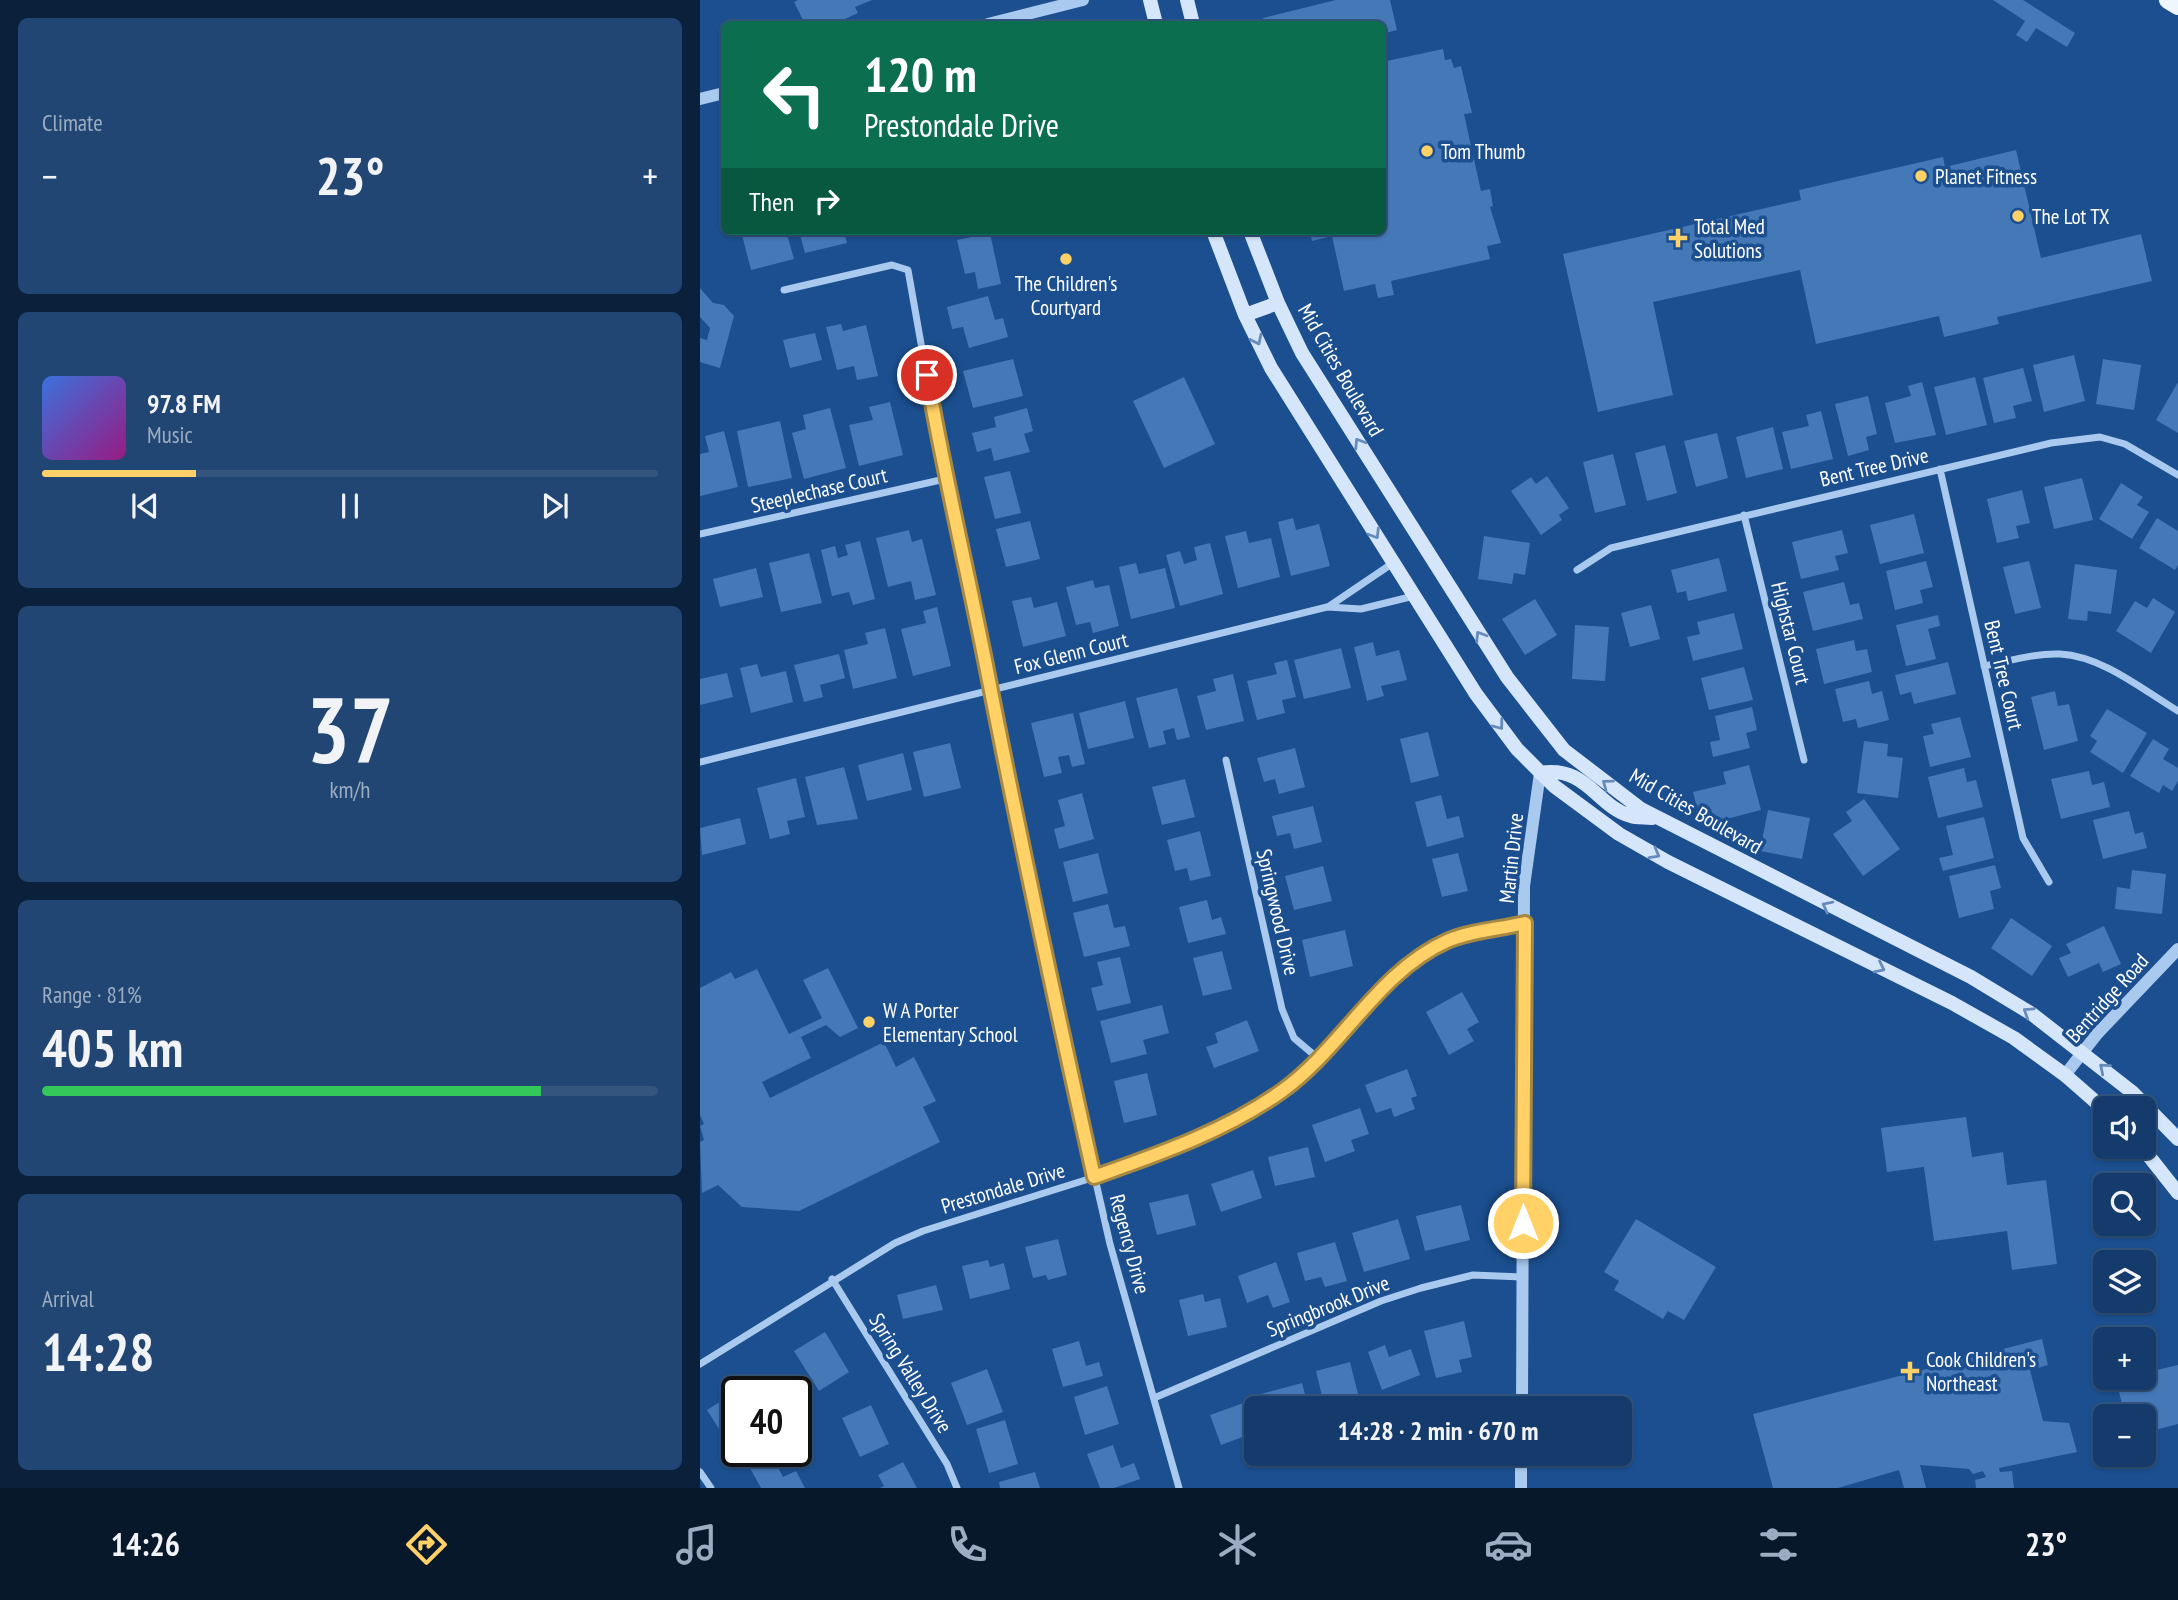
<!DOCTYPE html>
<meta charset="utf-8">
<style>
:root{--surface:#143b6b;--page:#214673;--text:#f1f3f6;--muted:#9dadc1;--line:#33557e;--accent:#ffd166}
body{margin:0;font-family:"PT Sans Narrow",sans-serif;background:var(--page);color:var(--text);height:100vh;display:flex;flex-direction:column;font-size:26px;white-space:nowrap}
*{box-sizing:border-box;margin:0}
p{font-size:23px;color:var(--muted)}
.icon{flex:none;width:38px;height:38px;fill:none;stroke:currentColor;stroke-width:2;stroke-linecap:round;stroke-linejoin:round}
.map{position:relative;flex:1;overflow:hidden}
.panel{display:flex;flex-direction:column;gap:18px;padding:18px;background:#0b203b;width:700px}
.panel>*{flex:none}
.hud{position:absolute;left:21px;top:21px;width:665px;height:214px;border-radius:10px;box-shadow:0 2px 5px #0004,0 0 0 2px var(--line);background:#0b6e4f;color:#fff;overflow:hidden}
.fabs{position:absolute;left:1393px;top:1096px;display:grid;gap:14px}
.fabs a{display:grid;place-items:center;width:63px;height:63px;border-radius:10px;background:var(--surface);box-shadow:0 2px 5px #0004,0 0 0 2px var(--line);font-size:35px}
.speed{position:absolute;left:21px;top:1376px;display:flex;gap:14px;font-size:35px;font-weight:700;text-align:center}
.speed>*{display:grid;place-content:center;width:91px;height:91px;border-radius:50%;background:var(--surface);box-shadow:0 2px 5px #0004,0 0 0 2px var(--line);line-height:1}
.speed .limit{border:4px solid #111;border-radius:10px;background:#fff;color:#111}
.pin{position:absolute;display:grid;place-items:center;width:60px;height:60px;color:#fff;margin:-30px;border:4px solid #fff;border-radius:50%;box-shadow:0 2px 7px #0007}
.me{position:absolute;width:77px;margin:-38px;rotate:0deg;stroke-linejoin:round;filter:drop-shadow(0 0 5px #0008)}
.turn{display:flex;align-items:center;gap:24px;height:147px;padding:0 28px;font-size:32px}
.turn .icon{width:91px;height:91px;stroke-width:2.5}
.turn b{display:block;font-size:49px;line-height:60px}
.then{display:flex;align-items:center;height:66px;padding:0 28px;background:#0003;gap:14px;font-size:26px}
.big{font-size:52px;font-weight:800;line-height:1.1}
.panel .card{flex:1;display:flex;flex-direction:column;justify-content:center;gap:10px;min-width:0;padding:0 24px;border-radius:10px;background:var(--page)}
.panel .dial{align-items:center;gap:0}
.dial b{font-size:91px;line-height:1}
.song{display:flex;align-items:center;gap:21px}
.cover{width:84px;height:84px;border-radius:10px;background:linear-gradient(135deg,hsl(220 70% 55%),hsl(310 70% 35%))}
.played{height:7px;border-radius:4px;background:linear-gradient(90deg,var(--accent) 25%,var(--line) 25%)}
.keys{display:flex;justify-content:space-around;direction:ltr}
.heat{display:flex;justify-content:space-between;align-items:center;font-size:38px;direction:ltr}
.charge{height:10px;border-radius:5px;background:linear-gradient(90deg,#34c759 81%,var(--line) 0)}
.trip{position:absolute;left:544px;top:1396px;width:388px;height:70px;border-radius:10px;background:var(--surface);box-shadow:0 2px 5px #0004,0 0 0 2px var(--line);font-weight:800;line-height:70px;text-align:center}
.tabs{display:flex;height:112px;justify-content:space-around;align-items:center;background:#08182b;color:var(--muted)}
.tabs .icon{width:49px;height:49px}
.tabs .current{color:var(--accent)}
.tabs b{font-size:32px;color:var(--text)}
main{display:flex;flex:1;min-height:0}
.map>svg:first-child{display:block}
</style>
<main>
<section class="panel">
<div class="card"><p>Climate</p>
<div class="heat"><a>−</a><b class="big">23°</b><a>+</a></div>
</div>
<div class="card">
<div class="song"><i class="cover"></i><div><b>97.8 FM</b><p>Music</p></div></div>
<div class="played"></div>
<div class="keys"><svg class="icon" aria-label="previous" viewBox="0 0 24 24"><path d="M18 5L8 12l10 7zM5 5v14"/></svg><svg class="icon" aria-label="pause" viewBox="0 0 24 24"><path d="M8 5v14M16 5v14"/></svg><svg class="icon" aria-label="next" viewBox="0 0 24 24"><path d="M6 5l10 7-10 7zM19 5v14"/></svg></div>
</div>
<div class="card dial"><b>37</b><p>km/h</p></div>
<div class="card"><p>Range · 81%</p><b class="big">405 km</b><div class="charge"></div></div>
<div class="card"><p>Arrival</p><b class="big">14:28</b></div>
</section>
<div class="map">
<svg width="1478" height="1488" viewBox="0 0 1478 1488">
<rect width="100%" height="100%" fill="#1b4f8f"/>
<path fill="#4478b7" d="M98 0H172L155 7 158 13 134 24H105L94 2Z
M636 0H690L697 30 682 34V24H565L563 18Z
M1293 0H1323L1375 33 1367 47 1336 28 1327 42 1316 35 1325 21Z
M743 49 745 60 751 59 754 68 761 66 772 113 764 114 781 191 790 189 793 206 790 207 801 243 787 246 790 259 691 281 694 295 678 298 675 284 644 291 632 236 612 241 610 231H682V62Z
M1316 150 1341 258 1441 234 1452 281 1297 317 1299 324 1244 337 1239 316 1116 344 1100 270 953 302 973 395 898 412 863 254 1101 200 1099 190 1243 157 1245 167Z
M41 231H86L94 259 51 270Z
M99 231H144L147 243 105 253Z
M290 233 301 284 278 289 275 272 265 274 257 240Z
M0 288 13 303 24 305 34 316 20 368 0 362V338L7 340 10 328 0 317Z
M288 296 295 320 303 318 308 337 269 348 263 327 252 329 247 307Z
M141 324 143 331 166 325 178 376 157 380 154 366 137 370 126 327Z
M115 333 122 360 90 368 83 340Z
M1374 355 1385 401 1344 412 1333 365Z
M313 359 323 396 273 408 263 371Z
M1403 359 1441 365 1434 410 1396 404Z
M1323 368 1332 401 1313 406 1316 418 1294 423 1283 378Z
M484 377 515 444 464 468 433 401Z
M1275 377 1287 425 1246 435 1234 387Z
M1222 382 1236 435 1195 443 1185 403 1211 396 1208 386Z
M1478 382V433L1456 420Z
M1168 396 1177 434 1166 437 1169 450 1148 456 1135 404Z
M190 402 203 455 159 466 149 425 173 420 169 407Z
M130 408 146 468 104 479 92 433 106 429 103 415Z
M327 408 333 431 324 434 330 452 294 461 291 448 277 452 272 433 296 427 294 417Z
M1121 411 1133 459 1091 469 1082 432 1109 426 1106 415Z
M80 421 92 478 48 487 37 431Z
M1073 427 1083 469 1046 478 1036 437Z
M24 431 38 487 0 496V454L9 452 5 436Z
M1017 433 1028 478 996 487 984 441Z
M965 445 977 493 947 501 935 453Z
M913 454 926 505 895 513 883 462Z
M310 471 321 513 295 519 284 477Z
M847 476 869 508 859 515 862 520 841 535 811 491 831 477 836 484Z
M1382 478 1393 520 1354 529 1344 487Z
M1421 483 1443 497 1437 505 1449 512 1432 539 1399 519Z
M1322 490 1330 523 1316 526 1319 538 1297 543 1287 499Z
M1214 514 1224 553 1180 564 1170 525Z
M593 518 596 530 619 524 630 566 591 576 578 522Z
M1457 518 1478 531V565L1475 570 1439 548Z
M330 521 340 559 306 567 296 529Z
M209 530 212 542 222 539 236 595 215 600 211 581 188 587 176 538Z
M1142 530 1148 553 1135 556 1139 570 1101 579 1092 542Z
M546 531 549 543 571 538 580 577 538 588 525 536Z
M784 536 830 543 825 575 814 573 812 584 778 579Z
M160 541 175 599 153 605 149 592 132 596 121 550 135 546 138 558 148 555 145 545Z
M510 543 523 594 480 606 466 555 480 551 484 564 497 560 494 547Z
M109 553 122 603 81 612 69 563Z
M1019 558 1027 591 988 601 986 591 977 593 971 570Z
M1226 561 1233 587 1220 590 1223 603 1195 610 1186 571Z
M1329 561 1341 608 1315 614 1303 567Z
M436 563 439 574 465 568 475 608 431 619 419 567Z
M1375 564 1417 570 1411 614 1388 611 1387 621 1368 619Z
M56 568 63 597 20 607 13 579Z
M393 580 395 588 409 585 419 626 393 633 390 622 376 625 366 587Z
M1144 582 1150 605 1159 603 1163 619 1113 631 1103 592Z
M331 597 334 608 357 602 366 636 323 647 312 601Z
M1453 598 1475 612 1451 653 1416 631 1435 601 1447 608Z
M835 599 857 635 825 655 802 619Z
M951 605 960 639 930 647 921 613Z
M237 607 251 666 213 676 201 629 226 623 223 611Z
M1034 613 1043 649 993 661 987 637 1000 634 997 622Z
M1238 615 1240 626 1228 629 1236 659 1206 666 1196 625Z
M875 625 909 627 905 681 872 679Z
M185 628 197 678 153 689 144 650 168 644 165 633Z
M1154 640 1156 651 1167 649 1172 672 1124 684 1116 649Z
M673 642 676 656 699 650 707 680 681 686 684 696 667 701 654 647Z
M641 648 651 688 604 699 594 660Z
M139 654 145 678 120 685 123 697 104 702 94 665Z
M587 660 596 697 582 700 585 713 557 720 547 681 577 674 574 663Z
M1248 662 1256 694 1214 704 1211 692 1200 695 1195 675Z
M57 664 61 677 86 671 93 702 51 713 40 668Z
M1044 667 1053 700 1009 710 1001 678Z
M27 673 33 697 0 705V679Z
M533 674 544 721 506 730 497 696 516 691 513 679Z
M1169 681 1172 694 1182 691 1189 720 1158 728 1156 719 1143 722 1135 689Z
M477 688 490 737 477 740 474 728 463 731 466 744 449 748 436 698Z
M1355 691 1358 706 1369 704 1378 741 1344 750 1331 697Z
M425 701 434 738 388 749 379 713Z
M1052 707 1057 730 1046 733 1050 748 1013 757 1010 742 1020 740 1015 716Z
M1407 709 1447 733 1423 773 1390 752 1397 741 1390 736Z
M373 713 385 764 372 767 369 755 358 757 362 773 344 777 331 723Z
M1260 717 1271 757 1230 767 1223 736 1234 734 1231 724Z
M728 732 739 776 711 783 700 739Z
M1453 739 1469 749 1463 759 1478 768V781L1472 791 1463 785 1459 793 1430 776Z
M1164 741 1188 744 1187 756 1203 758 1198 798 1157 793Z
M250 743 261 788 224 797 213 752Z
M595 748 605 787 579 794 575 779 564 782 557 758Z
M203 753 212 790 167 801 158 765Z
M1049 765 1061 810 1015 822 1011 809 998 812 993 792 1026 784 1023 772Z
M144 767 158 819 117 825 105 777Z
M1264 768 1267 782 1276 780 1283 807 1238 818 1228 777Z
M1389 771 1392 785 1404 782 1410 807 1361 819 1351 779Z
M96 778 105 817 87 821 90 834 70 839 57 788Z
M485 779 495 817 462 825 452 787Z
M382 793 394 839 359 849 354 829 365 826 358 800Z
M741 795 747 819 759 816 764 837 727 847 715 802Z
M1164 799 1200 849 1163 876 1133 834 1152 821 1146 812Z
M613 806 622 842 594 849 590 833 577 836 572 816Z
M1068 810 1110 818 1102 859 1060 851Z
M1429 811 1435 834 1443 832 1447 848 1403 859 1393 820Z
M1284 817 1294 858 1243 871 1239 858 1253 855 1246 826Z
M40 818 46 844 2 855 0 828Z
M500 831 511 876 490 881 487 868 475 871 467 840Z
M398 853 408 893 373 902 363 862Z
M758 853 768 891 742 897 732 859Z
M1295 865 1301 888 1290 891 1294 909 1259 918 1249 876Z
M623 866 632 901 594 910 585 876Z
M1432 870 1466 874 1462 914 1415 909 1417 887 1430 889Z
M507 900 512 920 521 917 526 934 488 943 479 907Z
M408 904 414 928 425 926 430 946 384 957 373 913Z
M1311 918 1352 946 1332 976 1291 948Z
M1404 926 1421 964 1403 972 1399 963 1368 977 1359 958 1371 953 1366 944Z
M645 930 653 966 610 977 602 940Z
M522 951 532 989 503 996 493 958Z
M420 957 431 1003 397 1011 391 988 403 985 397 962Z
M128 968 158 1028 140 1037 126 1025 101 1037 111 1058 62 1082 70 1098 184 1042 196 1067 214 1057 236 1101 223 1107 240 1142 99 1211 42 1207 18 1185 2 1193 0 1142 4 1140 0 1126 4 1124 0 1115V988L31 972 35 979 57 969 89 1034 122 1018 103 980Z
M762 992 779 1022 767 1029 774 1041 749 1055 726 1012Z
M462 1005 469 1033 443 1040 447 1054 411 1063 400 1021Z
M547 1020 559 1051 514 1068 506 1047 518 1043 515 1033Z
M707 1069 717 1096 711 1098 715 1109 694 1117 691 1108 676 1113 665 1085Z
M447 1073 457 1115 424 1123 414 1081Z
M660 1108 669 1134 651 1140 655 1151 625 1162 612 1125Z
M1266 1117 1272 1157 1303 1152 1307 1185 1346 1180 1357 1264 1312 1270 1307 1231 1234 1241 1224 1167 1187 1172 1181 1128Z
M608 1147 615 1177 575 1186 568 1157Z
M553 1170 562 1198 521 1212 511 1184Z
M488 1194 496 1225 457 1235 449 1203Z
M761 1205 770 1240 725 1251 716 1216Z
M698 1219 710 1259 664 1272 652 1233Z
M936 1219 1016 1267 984 1320 968 1311 963 1319 914 1290 919 1281 904 1272Z
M358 1239 367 1275 348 1280 346 1275 333 1278 325 1247Z
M635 1242 647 1281 625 1287 621 1277 605 1281 597 1253Z
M288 1260 290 1267 304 1263 310 1289 270 1299 262 1266Z
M576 1262 590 1302 573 1308 568 1295 547 1303 538 1276Z
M236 1285 243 1310 203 1319 197 1295Z
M503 1294 505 1302 520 1298 527 1327 488 1336 479 1300Z
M764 1321 772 1357 759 1360 762 1372 736 1378 724 1331Z
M1434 1329 1437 1339H1420L1419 1333Z
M125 1332 149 1372 119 1391 94 1351Z
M1342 1339 1348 1365 1330 1370 1343 1421 1369 1423 1377 1452 1299 1468 1300 1472 1312 1471 1314 1488H1276L1275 1480 1286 1477 1283 1471 1273 1474 1269 1469 1220 1465 1226 1488H1204L1199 1470 1138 1488H1073L1053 1414Z
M379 1341 386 1366 399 1362 403 1376 363 1387 352 1349Z
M685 1345 689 1357 711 1349 720 1375 682 1390 668 1352Z
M650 1362 660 1402 625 1409 616 1371Z
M1478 1365V1424L1444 1433V1416H1425L1416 1380 1444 1377V1373Z
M287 1369 303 1412 267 1425 251 1383Z
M51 1382 58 1391H37V1448L33 1451 7 1410Z
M602 1383 609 1409H565L561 1394Z
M407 1386 419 1424 385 1435 374 1397Z
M552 1400 556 1412V1432L521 1445 510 1415Z
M171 1405 189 1444 160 1457 142 1418Z
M305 1420 318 1464 289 1473 276 1429Z
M413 1445 421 1468 434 1463 440 1479 414 1488H400L387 1454Z
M72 1456 83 1477 96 1471 105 1488H61L50 1468Z
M203 1462 217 1488H180L184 1486 178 1475Z
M335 1472 340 1488H300L299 1482Z"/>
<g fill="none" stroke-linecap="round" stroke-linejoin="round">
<path stroke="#a9c9ee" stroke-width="7" d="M84 290 192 265 208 270 245 479 291 690 340 937 410 1244 479 1488
M1240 469 1323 838 1349 882
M1044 515 1104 760
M0 534 245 479
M877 570 911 548 1351 443 1400 437 1425 444 1478 475
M628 607 693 563
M1284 666C1309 661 1335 653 1360 654 1402 656 1443 690 1478 711
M526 760 582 1009 594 1038 620 1060
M0 762 627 607 661 609 714 596
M132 1279 247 1464 257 1488
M0 1364 195 1243 223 1231 395 1177 512 1132 582 1091 620 1060 674 998 713 964 747 941 824 923
M454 1398 681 1301 721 1288 773 1275 822 1277
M0 1472 11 1488"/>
<path stroke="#a9c9ee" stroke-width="12" d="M288 24 383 0
M0 99 24 93
M1365 1075 1397 1034 1478 949
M822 1409 824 886 840 773
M821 1488V1454"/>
<path stroke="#d6e6fa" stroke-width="14" d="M450 0 456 24
M487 0 493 24
M513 231 545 315 571 368 776 694 817 749 854 786 919 834 968 862 1252 1003 1314 1038 1365 1075 1405 1110
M550 231 578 303 602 353 807 677 864 750 941 809 1271 977 1332 1014 1432 1092 1478 1139
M545 315 578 303
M840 773C887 765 897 807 931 816 937 818 946 817 952 818
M1441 1146 1478 1193"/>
<path stroke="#f0f6ff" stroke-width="18" d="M1468 0 1478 6"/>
</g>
<defs><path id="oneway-chevron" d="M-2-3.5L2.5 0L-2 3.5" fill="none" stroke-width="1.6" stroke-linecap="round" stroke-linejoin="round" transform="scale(1.75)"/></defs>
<g stroke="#668bba">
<use href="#oneway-chevron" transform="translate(557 340) rotate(64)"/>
<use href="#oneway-chevron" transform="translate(659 443) rotate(-122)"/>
<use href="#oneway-chevron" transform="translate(675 534) rotate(58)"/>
<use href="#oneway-chevron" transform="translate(780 636) rotate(-122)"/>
<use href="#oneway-chevron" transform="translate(799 725) rotate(53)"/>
<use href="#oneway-chevron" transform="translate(907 784) rotate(-143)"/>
<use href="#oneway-chevron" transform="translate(955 854) rotate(29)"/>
<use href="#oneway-chevron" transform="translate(1127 906) rotate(-153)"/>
<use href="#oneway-chevron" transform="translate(1180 968) rotate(26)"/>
<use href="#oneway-chevron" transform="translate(1328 1012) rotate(-147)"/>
<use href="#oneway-chevron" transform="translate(1404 1068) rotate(-140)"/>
</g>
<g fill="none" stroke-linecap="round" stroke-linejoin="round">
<g stroke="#a68842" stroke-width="18">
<path id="route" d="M227 375C245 481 271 585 291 691 323 854 358 1015 394 1177 459 1154 526 1131 582 1091 642 1048 678 972 747 941 769 931 800 929 825 923L823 1223"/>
</g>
<use href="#route" stroke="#ffd166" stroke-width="12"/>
</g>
<g fill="#ffd166" stroke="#1b4f8f" stroke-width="2.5">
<circle cx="727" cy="151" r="7"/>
<circle cx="1221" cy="176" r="7"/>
<circle cx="1318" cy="216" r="7"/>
<path d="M974.5 227.5h7v7h7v7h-7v7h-7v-7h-7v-7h7z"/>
<circle cx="366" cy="259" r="7"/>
<circle cx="169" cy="1022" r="7"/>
<path d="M1206.5 1360.5h7v7h7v7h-7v7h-7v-7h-7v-7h7z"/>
</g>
<g text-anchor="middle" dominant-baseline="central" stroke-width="7" stroke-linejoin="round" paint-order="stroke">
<g font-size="21" fill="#fff" stroke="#1b4f8f" text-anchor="start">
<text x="741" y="151">Tom Thumb</text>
<text x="1235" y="176">Planet Fitness</text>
<text x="1332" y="216">The Lot TX</text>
<text x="994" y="226">Total Med<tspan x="994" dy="24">Solutions</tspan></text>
<text x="366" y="283" text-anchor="middle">The Children's<tspan x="366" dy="24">Courtyard</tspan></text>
<text x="183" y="1010">W A Porter<tspan x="183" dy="24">Elementary School</tspan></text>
<text x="1226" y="1359">Cook Children's<tspan x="1226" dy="24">Northeast</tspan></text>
</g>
<g font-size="21" fill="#fff" stroke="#1b4f8f">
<text transform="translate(641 370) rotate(60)">Mid Cities Boulevard</text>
<text transform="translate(1174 467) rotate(-13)">Bent Tree Drive</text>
<text transform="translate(119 490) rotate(-13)">Steeplechase Court</text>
<text transform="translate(1091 633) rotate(76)">Highstar Court</text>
<text transform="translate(371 653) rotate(-14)">Fox Glenn Court</text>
<text transform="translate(1304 675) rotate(77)">Bent Tree Court</text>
<text transform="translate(996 811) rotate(30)">Mid Cities Boulevard</text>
<text transform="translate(811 858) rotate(-84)">Martin Drive</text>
<text transform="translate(578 912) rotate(77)">Springwood Drive</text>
<text transform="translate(1407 998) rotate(-48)">Bentridge Road</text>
<text transform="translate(303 1188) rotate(-17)">Prestondale Drive</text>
<text transform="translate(430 1244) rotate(75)">Regency Drive</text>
<text transform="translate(628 1306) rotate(-22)">Springbrook Drive</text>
<text transform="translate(211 1373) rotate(58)">Spring Valley Drive</text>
</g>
</g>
</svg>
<div class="fabs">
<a><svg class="icon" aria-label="sound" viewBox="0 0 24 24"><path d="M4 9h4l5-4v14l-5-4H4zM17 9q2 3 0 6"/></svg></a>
<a><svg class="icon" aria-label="search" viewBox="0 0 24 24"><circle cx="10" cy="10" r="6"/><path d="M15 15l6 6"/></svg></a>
<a><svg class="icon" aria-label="layers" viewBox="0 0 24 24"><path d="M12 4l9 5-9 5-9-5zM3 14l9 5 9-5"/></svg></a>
<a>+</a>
<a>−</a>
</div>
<div class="speed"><div class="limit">40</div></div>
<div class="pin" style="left:227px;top:375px;background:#d93025"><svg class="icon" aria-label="arrive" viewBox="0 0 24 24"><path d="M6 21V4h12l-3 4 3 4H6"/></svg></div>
<svg class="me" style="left:823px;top:1223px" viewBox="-20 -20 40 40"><circle r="17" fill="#ffd166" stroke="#fff" stroke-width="3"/><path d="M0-11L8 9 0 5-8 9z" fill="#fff"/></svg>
<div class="trip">14:28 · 2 min · 670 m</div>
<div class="hud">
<div class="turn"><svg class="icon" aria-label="left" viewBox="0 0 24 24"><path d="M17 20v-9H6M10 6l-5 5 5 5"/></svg><div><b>120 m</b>Prestondale Drive</div></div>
<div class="then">Then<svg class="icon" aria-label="right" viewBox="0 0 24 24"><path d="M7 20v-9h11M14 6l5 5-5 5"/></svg></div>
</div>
</div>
</main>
<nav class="tabs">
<b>14:26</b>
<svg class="icon current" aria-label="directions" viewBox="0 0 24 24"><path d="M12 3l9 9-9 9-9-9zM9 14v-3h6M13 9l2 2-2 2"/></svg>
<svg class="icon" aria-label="music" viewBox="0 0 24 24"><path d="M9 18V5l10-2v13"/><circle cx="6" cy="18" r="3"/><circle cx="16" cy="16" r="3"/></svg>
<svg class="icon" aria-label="phone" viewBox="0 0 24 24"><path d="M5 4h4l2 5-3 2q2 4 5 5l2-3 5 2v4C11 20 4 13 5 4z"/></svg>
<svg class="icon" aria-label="climate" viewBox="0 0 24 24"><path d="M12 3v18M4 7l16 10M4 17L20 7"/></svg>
<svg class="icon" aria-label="car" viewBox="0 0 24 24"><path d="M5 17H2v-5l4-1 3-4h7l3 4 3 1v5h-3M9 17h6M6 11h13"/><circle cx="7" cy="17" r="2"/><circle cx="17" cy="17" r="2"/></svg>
<svg class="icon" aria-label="filters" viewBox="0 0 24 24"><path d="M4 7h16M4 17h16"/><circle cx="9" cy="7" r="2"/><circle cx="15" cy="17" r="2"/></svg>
<b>23°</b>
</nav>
